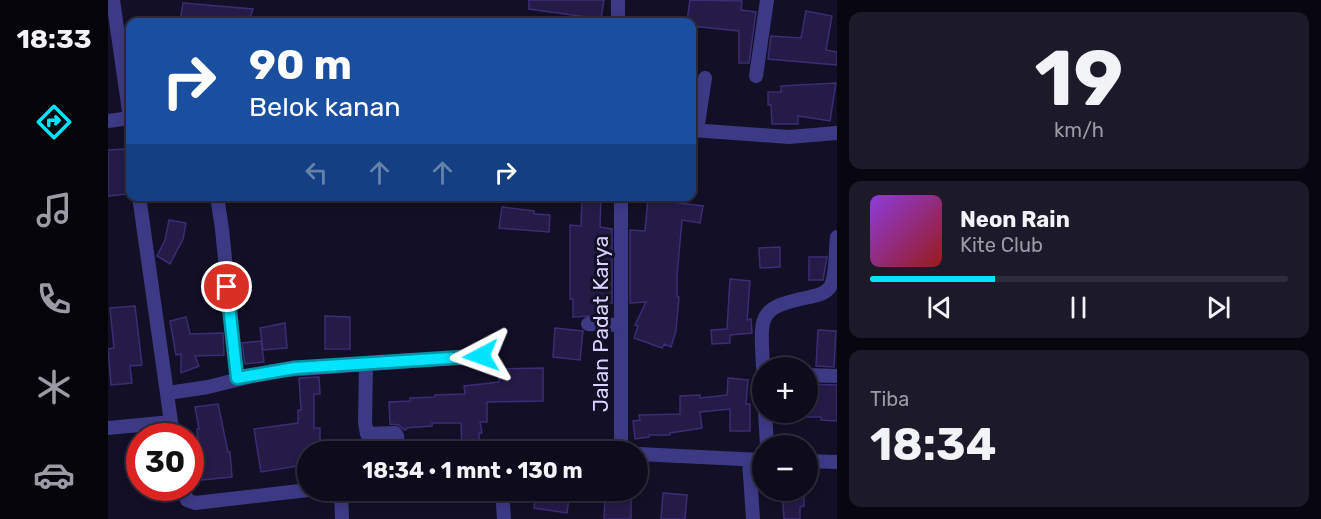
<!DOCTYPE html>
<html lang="id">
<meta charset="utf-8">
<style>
:root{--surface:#0e0b1c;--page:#1c1929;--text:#f1f3f6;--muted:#9b9ba3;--line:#2e2b3b;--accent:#00e5ff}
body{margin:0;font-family:Rubik,sans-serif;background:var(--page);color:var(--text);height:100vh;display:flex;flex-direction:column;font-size:22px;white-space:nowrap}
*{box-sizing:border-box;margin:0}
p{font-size:20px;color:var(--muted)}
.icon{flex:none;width:33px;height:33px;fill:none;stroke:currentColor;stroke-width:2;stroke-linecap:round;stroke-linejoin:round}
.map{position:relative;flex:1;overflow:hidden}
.drawer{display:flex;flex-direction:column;gap:12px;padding:12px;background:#08060f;width:484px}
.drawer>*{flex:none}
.hud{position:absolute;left:18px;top:18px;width:570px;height:183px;border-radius:12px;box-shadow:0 3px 9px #0003,0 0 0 2px var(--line);background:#1a4fa0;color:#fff;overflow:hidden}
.fabs{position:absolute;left:644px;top:357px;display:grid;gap:12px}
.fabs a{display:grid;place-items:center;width:66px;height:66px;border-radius:50%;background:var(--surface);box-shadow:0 3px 9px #0003,0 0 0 2px var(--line);font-size:30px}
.speed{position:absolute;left:18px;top:423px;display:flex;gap:12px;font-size:30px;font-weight:700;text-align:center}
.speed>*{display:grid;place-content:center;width:78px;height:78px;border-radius:50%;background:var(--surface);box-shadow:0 3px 9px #0003,0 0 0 2px var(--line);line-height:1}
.speed .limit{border:9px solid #d22;background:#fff;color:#111}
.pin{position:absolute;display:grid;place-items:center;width:51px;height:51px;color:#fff;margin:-26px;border:3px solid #fff;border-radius:50%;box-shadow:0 2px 6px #0007}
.me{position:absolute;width:66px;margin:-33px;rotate:266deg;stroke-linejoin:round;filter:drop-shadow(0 0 4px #0008)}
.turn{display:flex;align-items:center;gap:21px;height:126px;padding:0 24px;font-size:27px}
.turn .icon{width:78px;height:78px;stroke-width:2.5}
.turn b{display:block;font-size:42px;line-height:51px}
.lanes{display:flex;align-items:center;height:57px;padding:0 24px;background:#0003;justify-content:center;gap:30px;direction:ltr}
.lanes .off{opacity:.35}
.big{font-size:45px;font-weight:700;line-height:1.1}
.drawer .card{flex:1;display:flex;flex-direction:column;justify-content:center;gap:9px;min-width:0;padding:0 21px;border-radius:12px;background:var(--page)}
.drawer .dial{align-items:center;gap:0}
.dial b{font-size:78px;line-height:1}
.song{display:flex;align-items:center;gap:18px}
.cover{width:72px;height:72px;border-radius:9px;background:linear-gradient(135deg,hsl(270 70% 55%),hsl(0 70% 35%))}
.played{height:6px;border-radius:3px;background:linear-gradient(90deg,var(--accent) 30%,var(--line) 30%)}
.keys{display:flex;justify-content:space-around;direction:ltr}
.trip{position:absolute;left:189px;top:441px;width:351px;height:60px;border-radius:30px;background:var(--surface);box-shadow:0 3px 9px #0003,0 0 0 2px var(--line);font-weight:700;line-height:60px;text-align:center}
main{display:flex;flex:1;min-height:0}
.dock{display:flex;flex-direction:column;width:108px;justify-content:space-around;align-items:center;background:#06040b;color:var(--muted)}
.dock .icon{width:42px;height:42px}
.dock .active{color:var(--accent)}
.dock b{font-size:27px;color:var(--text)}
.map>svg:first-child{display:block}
</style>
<main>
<nav class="dock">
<b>18:33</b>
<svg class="icon active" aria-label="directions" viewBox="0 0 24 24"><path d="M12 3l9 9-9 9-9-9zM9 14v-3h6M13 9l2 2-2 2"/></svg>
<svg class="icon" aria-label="music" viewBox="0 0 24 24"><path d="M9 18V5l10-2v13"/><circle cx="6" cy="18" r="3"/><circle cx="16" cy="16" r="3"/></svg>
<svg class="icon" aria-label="phone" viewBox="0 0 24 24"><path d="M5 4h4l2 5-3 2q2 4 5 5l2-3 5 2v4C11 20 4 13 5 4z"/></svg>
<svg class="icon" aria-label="climate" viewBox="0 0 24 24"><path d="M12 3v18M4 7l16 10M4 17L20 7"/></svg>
<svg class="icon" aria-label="car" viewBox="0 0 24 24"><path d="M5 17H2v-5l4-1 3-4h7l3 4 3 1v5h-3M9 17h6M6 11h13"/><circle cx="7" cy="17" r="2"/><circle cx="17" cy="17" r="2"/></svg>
</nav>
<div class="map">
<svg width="729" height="519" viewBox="0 0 729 519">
<rect width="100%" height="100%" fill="#130f26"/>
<path fill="#241b47" stroke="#3b2d73" stroke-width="1.5" d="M421 0H496L493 19 421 9Z
M582 0 634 1 633 10 648 12 641 63H631V31L584 26V22L579 21Z
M75 3 145 9 143 15 136 22H72Z
M698 11 724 16 718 50 729 52V65L660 59 663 36 693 38Z
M728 83 722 121 690 116V124H664L663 105H660V92H673V86Z
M16 149 20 194 0 196V150Z
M474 196H493L492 227 504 229V303H500L501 315 465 317V299H462V225L473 226Z
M540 199 595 206 592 223 574 220 569 276V296L571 297 568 331 563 347 556 344 554 348 526 338 530 326 527 325 538 302 522 303V230L537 231Z
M394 207 426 211V214L442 215 441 232 391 228Z
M61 220 78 223 75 239 62 264 49 256 57 240Z
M672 247V267L652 268 651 248Z
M701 257H719L715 280H701Z
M622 279 642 281 639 320 643 319 644 333 622 335V343L604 344 603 330 619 329Z
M27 306 34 365 22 366 24 383 3 385 0 349 6 348 2 308Z
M217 316 242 317V349H217Z
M78 317 82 334 115 333 116 355 87 356 91 366 73 373V354L68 355 62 321Z
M177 323 179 348 155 350 152 328Z
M447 328 475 331 472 360 445 357Z
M710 330 728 331 726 367 708 366Z
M153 341 156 362 137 364 134 343Z
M435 368V401L379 402V422H372L374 433H371L372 452H354L353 423H324V426L298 428V430H296L291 425 282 424 281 402 302 401V398L327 397V395L357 394 356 386 391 382V369Z
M211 377 212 394H206V428H212V452H200V463H189V466L153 472 146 429 190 423V410H193L191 378Z
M620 378 640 380 638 404H642V431H622V409L592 412 594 428 562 433V435H541V437L527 439 525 421 532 420 531 415 572 414V396L592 395V398L619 395Z
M699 384 729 385V421L713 420V417H699Z
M110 404 120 452H122L124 477 94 480 89 429H91L87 407Z
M428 490H462L459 513 426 508Z
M674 490H696V506L692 507V519H676Z
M555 493 579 495 577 519H553Z
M497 498 523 500V519H496Z"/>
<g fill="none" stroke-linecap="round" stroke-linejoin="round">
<path stroke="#3d3a85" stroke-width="14" d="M5 0 22 118
M510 0V22
M648 76 659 0
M0 121 22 118
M584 130 681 137 729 133
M589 130 597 78
M31 196 63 422
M109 196 114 229 129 378
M513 196V452
M480 324 513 325
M258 365 257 423 259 434 287 433 289 436 291 452
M655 368C653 316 647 308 702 297 710 295 717 294 722 287 729 275 727 252 729 237
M699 375 729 376
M60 393 100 387 164 371 373 356
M657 412 659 446
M0 428 63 422 66 436
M530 454 654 460
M641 460 645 519
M699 461 729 462
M75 488 79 500 87 503 200 490
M233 490 234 519
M394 490 396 519"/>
</g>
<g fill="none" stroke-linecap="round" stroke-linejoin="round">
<g stroke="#0095a6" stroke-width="15">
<path id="route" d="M119 287 129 378 187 368 373 356"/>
</g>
<use href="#route" stroke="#00e5ff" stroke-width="10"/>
</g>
<g text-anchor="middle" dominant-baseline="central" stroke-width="6" stroke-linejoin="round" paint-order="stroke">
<g font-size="21" fill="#d9d4ff" stroke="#130f26">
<text transform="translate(492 324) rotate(-90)">Jalan Padat Karya</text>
</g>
</g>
</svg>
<div class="fabs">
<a>+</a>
<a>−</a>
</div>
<div class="speed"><div class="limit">30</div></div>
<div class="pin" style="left:119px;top:287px;background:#d93025"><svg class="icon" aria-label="arrive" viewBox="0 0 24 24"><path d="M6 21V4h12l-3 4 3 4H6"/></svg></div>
<svg class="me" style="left:373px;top:356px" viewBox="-20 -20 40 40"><path d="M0-17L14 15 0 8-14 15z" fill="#00e5ff" stroke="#fff" stroke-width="4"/></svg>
<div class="trip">18:34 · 1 mnt · 130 m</div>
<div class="hud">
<div class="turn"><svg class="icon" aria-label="right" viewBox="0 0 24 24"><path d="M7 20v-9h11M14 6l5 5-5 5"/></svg><div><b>90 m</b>Belok kanan</div></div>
<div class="lanes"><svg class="icon off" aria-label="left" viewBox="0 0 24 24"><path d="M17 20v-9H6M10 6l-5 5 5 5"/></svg><svg class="icon off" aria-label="ahead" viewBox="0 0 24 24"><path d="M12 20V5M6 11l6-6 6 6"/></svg><svg class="icon off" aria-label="ahead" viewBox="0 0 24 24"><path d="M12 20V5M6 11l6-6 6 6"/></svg><svg class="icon" aria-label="right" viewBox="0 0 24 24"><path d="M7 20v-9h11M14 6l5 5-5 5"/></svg></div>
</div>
</div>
<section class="drawer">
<div class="card dial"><b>19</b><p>km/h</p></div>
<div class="card">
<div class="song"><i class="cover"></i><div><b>Neon Rain</b><p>Kite Club</p></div></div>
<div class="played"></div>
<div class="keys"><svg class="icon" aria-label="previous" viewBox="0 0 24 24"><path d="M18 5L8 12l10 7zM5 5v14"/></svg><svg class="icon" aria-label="pause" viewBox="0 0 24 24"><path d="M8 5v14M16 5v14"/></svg><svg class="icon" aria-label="next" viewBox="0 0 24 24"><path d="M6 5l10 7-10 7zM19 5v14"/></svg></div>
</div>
<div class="card"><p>Tiba</p><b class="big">18:34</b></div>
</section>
</main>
